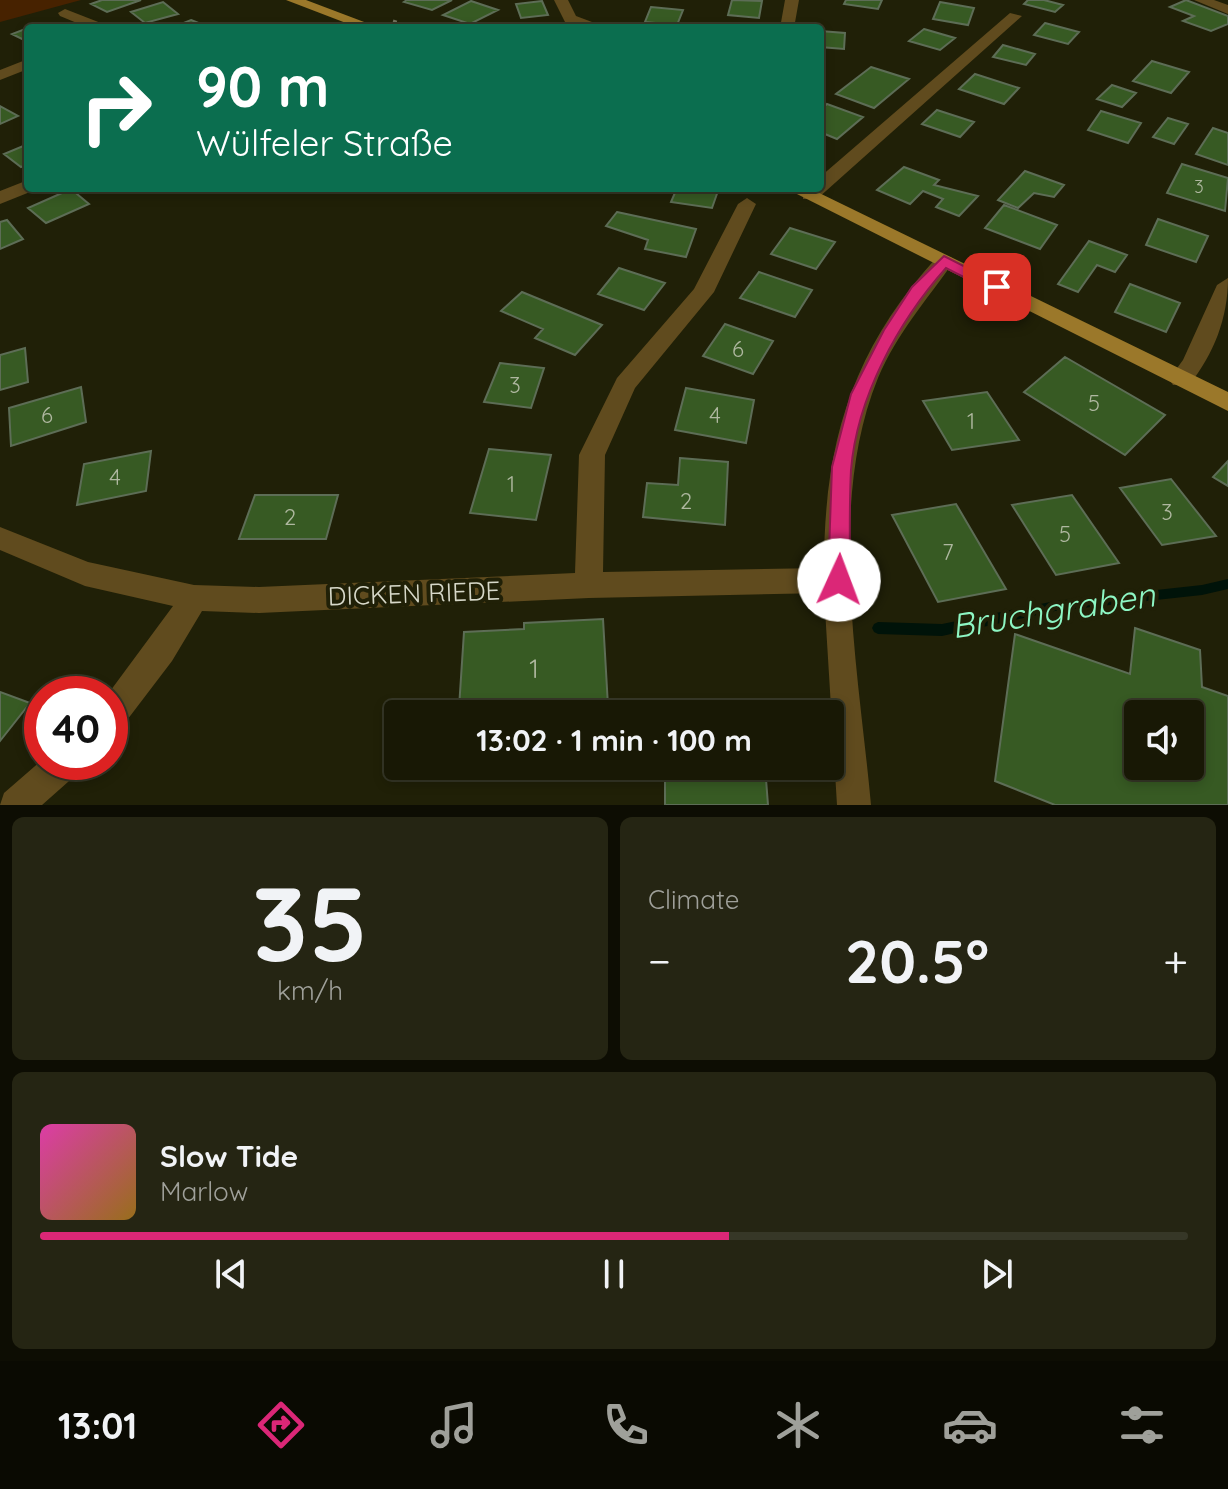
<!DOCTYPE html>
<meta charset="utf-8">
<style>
:root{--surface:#181805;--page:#252513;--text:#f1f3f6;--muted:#9fa09a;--line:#363727;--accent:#db2777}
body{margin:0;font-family:Quicksand,sans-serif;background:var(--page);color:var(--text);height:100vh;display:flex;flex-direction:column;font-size:30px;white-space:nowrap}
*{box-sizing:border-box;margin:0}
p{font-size:26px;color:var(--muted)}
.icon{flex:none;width:44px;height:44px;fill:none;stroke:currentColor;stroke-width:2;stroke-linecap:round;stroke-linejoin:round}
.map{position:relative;height:805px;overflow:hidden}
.panel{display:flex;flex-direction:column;gap:12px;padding:12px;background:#0d0d03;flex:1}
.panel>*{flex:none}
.banner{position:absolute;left:24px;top:24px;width:800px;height:168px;border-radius:8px;box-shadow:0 4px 12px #0003,0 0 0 2px var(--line);background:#0b6e4f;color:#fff;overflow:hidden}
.fabs{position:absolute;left:1124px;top:700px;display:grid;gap:16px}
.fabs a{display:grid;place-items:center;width:80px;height:80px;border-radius:8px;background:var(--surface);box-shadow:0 4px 12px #0003,0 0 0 2px var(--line);font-size:40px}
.speed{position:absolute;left:24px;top:676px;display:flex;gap:16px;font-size:40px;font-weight:700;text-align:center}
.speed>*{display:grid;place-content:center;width:104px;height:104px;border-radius:50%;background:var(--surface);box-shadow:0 4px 12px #0003,0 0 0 2px var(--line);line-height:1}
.speed .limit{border:12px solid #d22;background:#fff;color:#111}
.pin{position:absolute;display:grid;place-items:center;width:68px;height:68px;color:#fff;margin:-34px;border-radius:16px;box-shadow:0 4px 12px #0006}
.me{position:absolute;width:88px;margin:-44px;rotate:2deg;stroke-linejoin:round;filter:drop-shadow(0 0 6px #0008)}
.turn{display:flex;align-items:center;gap:28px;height:168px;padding:0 40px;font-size:36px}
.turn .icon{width:104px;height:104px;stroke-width:2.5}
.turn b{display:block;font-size:56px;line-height:68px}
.big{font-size:60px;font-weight:700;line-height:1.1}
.panel .card{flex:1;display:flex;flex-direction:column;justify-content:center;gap:12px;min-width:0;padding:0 28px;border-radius:12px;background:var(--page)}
.panel .dial{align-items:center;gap:0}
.dial b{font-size:104px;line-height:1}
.song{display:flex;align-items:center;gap:24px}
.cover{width:96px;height:96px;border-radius:12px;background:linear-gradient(135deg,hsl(320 70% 55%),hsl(40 70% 35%))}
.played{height:8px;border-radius:4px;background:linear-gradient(90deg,var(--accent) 60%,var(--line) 60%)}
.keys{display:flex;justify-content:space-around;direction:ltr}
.heat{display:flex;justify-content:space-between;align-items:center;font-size:44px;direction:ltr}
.panel .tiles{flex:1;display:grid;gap:12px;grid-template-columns:1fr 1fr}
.card:last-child{grid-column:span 2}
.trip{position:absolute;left:384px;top:700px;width:460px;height:80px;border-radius:8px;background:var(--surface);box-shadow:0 4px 12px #0003,0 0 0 2px var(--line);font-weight:700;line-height:80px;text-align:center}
.dock{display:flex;height:128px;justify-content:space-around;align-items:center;background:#0a0a02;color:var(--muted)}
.dock .icon{width:56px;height:56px}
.dock .current{color:var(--accent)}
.dock b{font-size:36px;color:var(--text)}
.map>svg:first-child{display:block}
</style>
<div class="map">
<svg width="1228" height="805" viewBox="0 0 1228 805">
<rect width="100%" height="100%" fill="#202007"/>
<path fill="#472200" d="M0 0H81L0 22Z"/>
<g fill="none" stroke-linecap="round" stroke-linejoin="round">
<path fill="#001309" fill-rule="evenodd" d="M1228 579V589L1202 595 1055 611 942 636 878 634 874 632 872 628 874 624 878 622 942 624 1055 601 1202 585Z"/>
</g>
<path fill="#375a23" stroke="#5d6d56" stroke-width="2" fill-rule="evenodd" d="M102 0H141L107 12 91 4Z
M407 0H452L432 10 404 2Z
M732 0 762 1 759 18 728 15Z
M846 0H882L878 9 844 4Z
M1028 0H1044L1063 5 1055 12 1024 4Z
M1186 0 1228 16V24L1211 31 1183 21 1194 16 1170 7Z
M471 1 498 10 470 24 443 15Z
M542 1 548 15 521 18 516 4Z
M163 2 178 14 145 23 131 12Z
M940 2 974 8 968 25 933 19Z
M651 7 683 10 677 25 645 22Z
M191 20 211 28H171Z
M1045 23 1079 32 1068 44 1034 35Z
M38 24 47 28H28V42L12 34Z
M924 29 955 38 940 50 909 41Z
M820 31 845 33 844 49 820 47Z
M1003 45 1035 54 1026 65 993 57Z
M1152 61 1189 72 1171 93 1133 81Z
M871 67 909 79 874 108 836 94Z
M975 74 1019 88 1004 104 959 89Z
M1112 85 1136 93 1122 107 1097 99Z
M827 104 863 117 837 139 820 132V110Z
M0 106 18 116 0 124Z
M937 110 974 122 960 137 922 124Z
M1101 111 1141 123 1128 143 1088 130Z
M1168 118 1188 124 1174 144 1153 137Z
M1213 128 1228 133V165L1196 154Z
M28 144V164L21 167 4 154Z
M1182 164 1228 178 1225 211 1167 193Z
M904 167 939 180 934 185 978 196 959 216 936 207 943 199 923 191 910 204 877 190Z
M1025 171 1064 185 1054 197 1034 193 1018 208 998 200Z
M677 188H719L712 208 671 202Z
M71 189 89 204 46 223 28 208Z
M1004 205 1057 225 1040 249 985 228Z
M617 212 696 229 686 257 645 249 648 240 606 226Z
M1158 219 1208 236 1196 262 1146 245Z
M7 220 23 239 0 249V222Z
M790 228 835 242 816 269 771 254Z
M1089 241 1127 255 1115 272 1097 265 1078 292 1058 284Z
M619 268 665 283 644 310 598 294Z
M759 272 812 290 795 317 740 298Z
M1130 284 1180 303 1166 332 1115 312Z
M522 292 602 325 575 355 535 338 543 329 501 311Z
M725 324 773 341 753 374 703 356Z
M25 348 28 382 0 390V355Z
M1065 357 1165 415 1125 455 1024 392Z
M500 363 544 368 531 408 484 402Z
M81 387 86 422 11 446 9 408Z
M686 388 754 400 746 443 675 430Z
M987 392 1019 440 952 450 923 401Z
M489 449 551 455 536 520 470 513Z
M151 451 146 491 77 505 84 464Z
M680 458 728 462 725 525 643 517 647 483 678 485Z
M1228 461V486L1213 477Z
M1171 479 1216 536 1162 545 1120 488Z
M255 495H338L326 539H239Z
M1072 495 1119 563 1056 575 1012 505Z
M956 504 1006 589 938 602 892 515Z
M603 619 608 706 522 711V704L459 708 464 632 524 629V623Z
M1135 628 1200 650 1202 687 1228 696V805H1055L995 781 1015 634 1130 674ZM1138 714H1190V766H1138Z
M0 692 30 703 0 741Z
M665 766H765L768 805H665Z"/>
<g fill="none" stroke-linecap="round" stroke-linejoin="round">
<path stroke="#71725d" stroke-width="3" stroke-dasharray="4 4" stroke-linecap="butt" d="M393 21 414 28"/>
<path fill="#604b1e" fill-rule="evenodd" d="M554 0H568L576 16 608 28H585L565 22Z
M785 0H799L794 28H780Z
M1194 0H1214L1228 5V14Z
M65 9 106 25 108 28H89L60 16 58 13Z
M1010 13 1022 16 817 199H803V191L820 188V177Z
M28 59V69L0 80V70Z
M28 180V188L35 190 0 204V191Z
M747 198 756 204 714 292 635 388 605 455 603 572 824 568C824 443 852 350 937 257H951L954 261C927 300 897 333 878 378 826 505 859 672 871 805H837L824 593 589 598 259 613 202 611 172 661 121 728 110 733 108 694 173 606 85 586 0 550V527L88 562 194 585 259 587 575 573 579 455 617 378 694 289 738 204Z
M1228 278C1228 318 1214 354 1189 385H1173L1169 379 1183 360 1217 285Z
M42 760 82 762 77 774 42 805H0L4 793Z"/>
<path fill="#9b782a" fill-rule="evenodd" d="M286 0H306L380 28H359Z
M785 188H809L1228 392V411Z"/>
</g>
<path fill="#db2777" stroke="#8e194d" stroke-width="2" d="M944 256 1005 287 1002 291H991L946 268C898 322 857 397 851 470 849 507 850 544 850 580L846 587H831L828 580 832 467 851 394 884 330 912 287Z"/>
<g text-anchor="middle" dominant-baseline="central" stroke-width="8" stroke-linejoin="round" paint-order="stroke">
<g font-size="18" fill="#afb8a0">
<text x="1199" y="186">3</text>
</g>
<g font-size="22" fill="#afb8a0">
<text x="738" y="349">6</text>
<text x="515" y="385">3</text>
<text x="1094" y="403">5</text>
<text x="47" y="415">6</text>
<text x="715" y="415">4</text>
<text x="971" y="421">1</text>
<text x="115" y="477">4</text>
<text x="511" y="484">1</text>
<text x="686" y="501">2</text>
<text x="1167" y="512">3</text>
<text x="290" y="517">2</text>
<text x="1065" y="534">5</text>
<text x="948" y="552">7</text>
</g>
<g font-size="26" fill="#d7d8c9" stroke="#202007">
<text transform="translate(414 593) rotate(-2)">DICKEN RIEDE</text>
</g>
<g font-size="26" fill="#afb8a0">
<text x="534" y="668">1</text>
</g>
<g font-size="34" font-style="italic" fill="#8df6c4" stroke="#202007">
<text transform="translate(1053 610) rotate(-9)">Bruchgraben</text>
</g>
</g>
</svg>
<div class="fabs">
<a><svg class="icon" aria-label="sound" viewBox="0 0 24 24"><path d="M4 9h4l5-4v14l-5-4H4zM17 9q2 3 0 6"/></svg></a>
</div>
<div class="speed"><div class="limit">40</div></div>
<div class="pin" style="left:997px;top:287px;background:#d93025"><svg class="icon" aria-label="arrive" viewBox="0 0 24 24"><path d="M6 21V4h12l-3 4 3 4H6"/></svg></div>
<svg class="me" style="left:839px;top:580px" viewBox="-20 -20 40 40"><circle r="19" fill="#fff"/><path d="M0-13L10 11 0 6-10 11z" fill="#db2777"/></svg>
<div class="trip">13:02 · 1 min · 100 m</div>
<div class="banner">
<div class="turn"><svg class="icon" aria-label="right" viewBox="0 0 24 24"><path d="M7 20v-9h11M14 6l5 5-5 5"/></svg><div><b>90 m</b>Wülfeler Straße</div></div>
</div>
</div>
<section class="panel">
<div class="tiles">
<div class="card dial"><b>35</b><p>km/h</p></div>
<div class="card"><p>Climate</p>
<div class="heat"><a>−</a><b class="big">20.5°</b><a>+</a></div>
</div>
<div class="card">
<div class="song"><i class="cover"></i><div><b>Slow Tide</b><p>Marlow</p></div></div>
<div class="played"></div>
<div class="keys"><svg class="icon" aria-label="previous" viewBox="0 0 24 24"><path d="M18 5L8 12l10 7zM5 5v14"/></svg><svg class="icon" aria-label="pause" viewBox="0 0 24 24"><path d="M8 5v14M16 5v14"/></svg><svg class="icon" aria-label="next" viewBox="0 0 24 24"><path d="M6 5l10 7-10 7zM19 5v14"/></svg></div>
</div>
</div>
</section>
<nav class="dock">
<b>13:01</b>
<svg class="icon current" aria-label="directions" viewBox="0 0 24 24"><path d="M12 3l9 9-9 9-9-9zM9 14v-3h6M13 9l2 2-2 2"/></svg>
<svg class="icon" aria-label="music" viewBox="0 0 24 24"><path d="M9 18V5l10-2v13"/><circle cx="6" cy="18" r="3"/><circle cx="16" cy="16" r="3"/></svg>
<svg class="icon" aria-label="phone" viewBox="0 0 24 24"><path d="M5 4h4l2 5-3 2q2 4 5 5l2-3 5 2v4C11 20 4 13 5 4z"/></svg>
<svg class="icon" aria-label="climate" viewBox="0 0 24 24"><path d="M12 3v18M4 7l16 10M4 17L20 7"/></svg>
<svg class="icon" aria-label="car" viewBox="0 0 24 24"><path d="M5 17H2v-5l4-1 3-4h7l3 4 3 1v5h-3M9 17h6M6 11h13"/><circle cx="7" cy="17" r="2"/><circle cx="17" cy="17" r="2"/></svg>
<svg class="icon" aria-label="filters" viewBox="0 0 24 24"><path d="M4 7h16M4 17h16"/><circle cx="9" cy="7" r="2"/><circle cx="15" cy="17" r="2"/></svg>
</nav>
